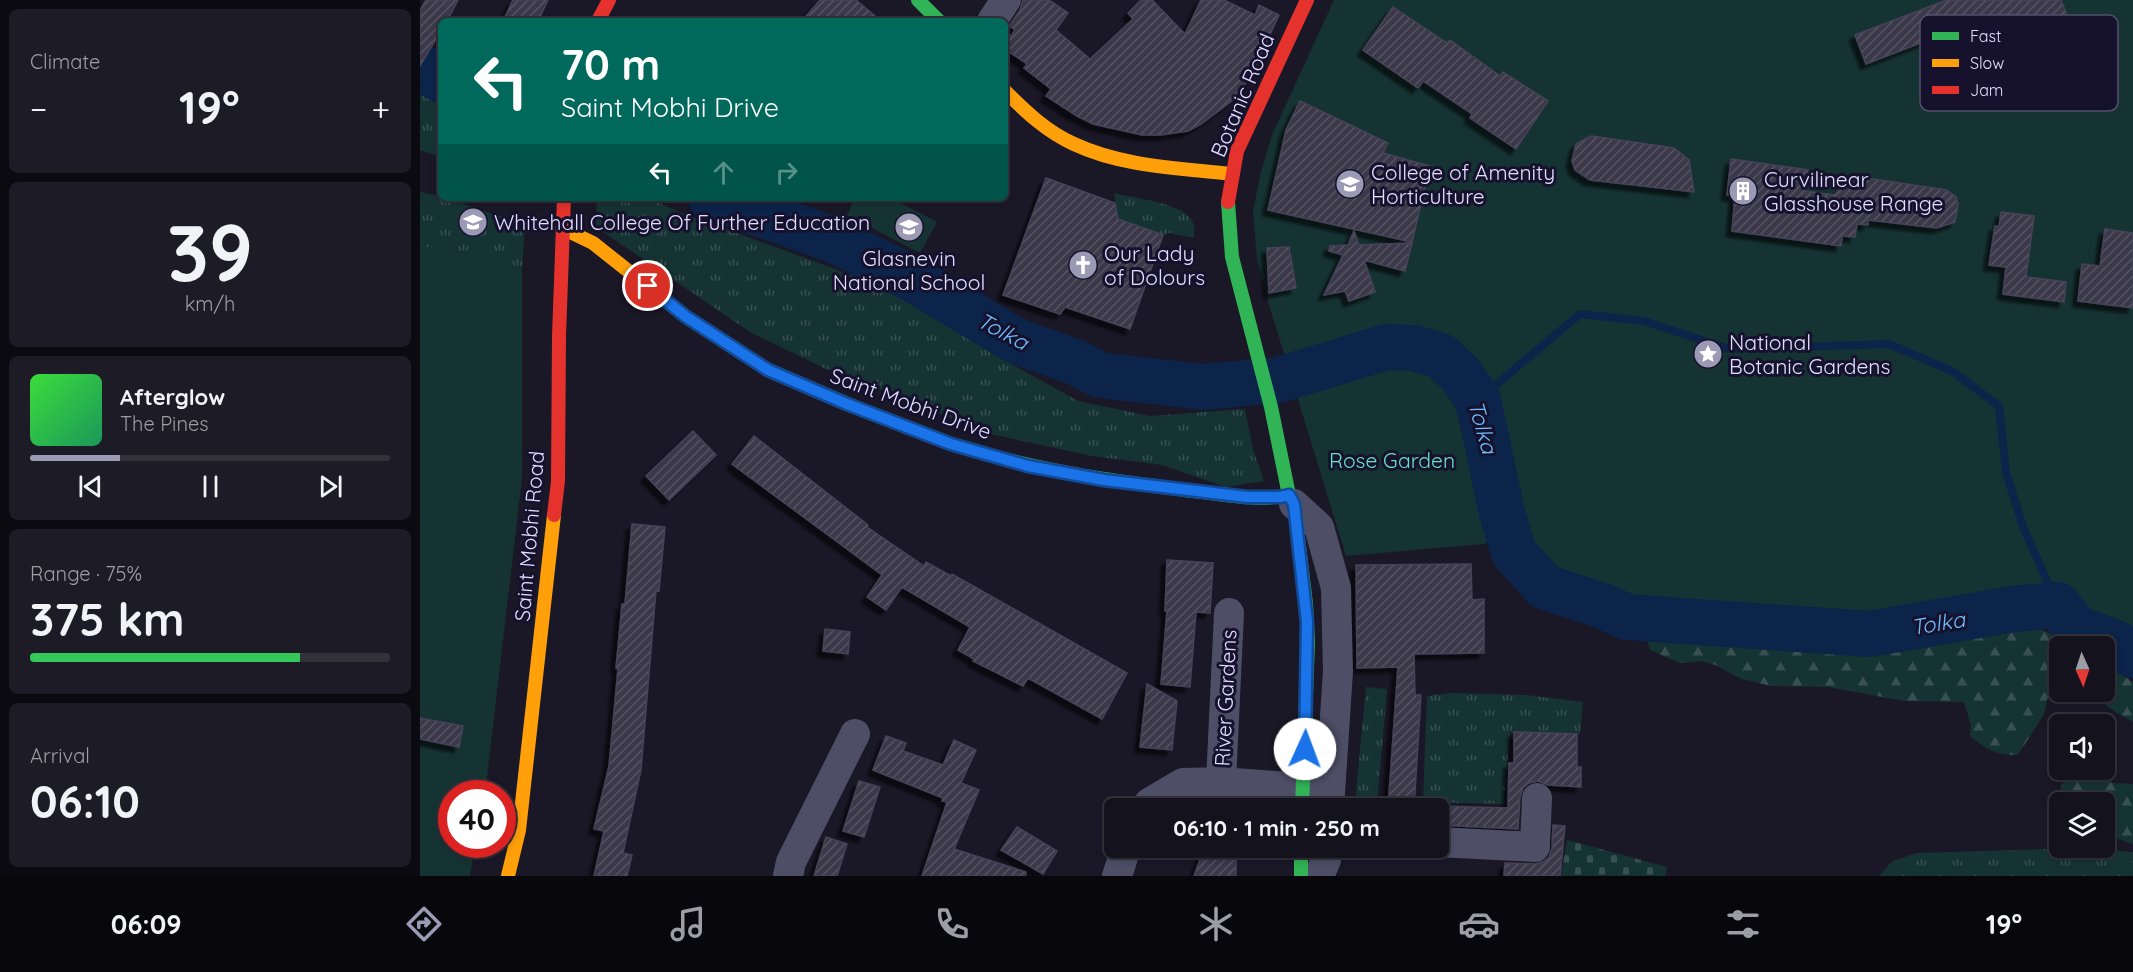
<!DOCTYPE html>
<meta charset="utf-8">
<style>
:root{--surface:#14121d;--page:#1d1b26;--text:#f1f3f6;--muted:#9d9ea4;--line:#33323b;--accent:#9b99b3}
body{margin:0;font-family:Quicksand,sans-serif;background:var(--page);color:var(--text);height:100vh;display:flex;flex-direction:column;font-size:22px;white-space:nowrap}
*{box-sizing:border-box;margin:0}
p{font-size:20px;color:var(--muted)}
.icon{flex:none;width:33px;height:33px;fill:none;stroke:currentColor;stroke-width:2;stroke-linecap:round;stroke-linejoin:round}
.map{position:relative;flex:1;overflow:hidden}
.sheet{display:flex;flex-direction:column;gap:9px;padding:9px;background:#0b0a10;width:420px}
.sheet>*{flex:none}
.guide{position:absolute;left:18px;top:18px;width:570px;height:183px;border-radius:9px;box-shadow:0 3px 9px #0003,0 0 0 2px var(--line);background:#00695c;color:#fff;overflow:hidden}
.needle{width:39px;rotate:177deg}
.buttons{position:absolute;left:1629px;top:636px;display:grid;gap:12px}
.buttons a{display:grid;place-items:center;width:66px;height:66px;border-radius:9px;background:var(--surface);box-shadow:0 3px 9px #0003,0 0 0 2px var(--line);font-size:30px}
.speed{position:absolute;left:18px;top:780px;display:flex;gap:12px;font-size:30px;font-weight:700;text-align:center}
.speed>*{display:grid;place-content:center;width:78px;height:78px;border-radius:50%;background:var(--surface);box-shadow:0 3px 9px #0003,0 0 0 2px var(--line);line-height:1}
.speed .limit{border:9px solid #d22;background:#fff;color:#111}
.pin{position:absolute;display:grid;place-items:center;width:51px;height:51px;color:#fff;margin:-26px;border:3px solid #fff;border-radius:50%;box-shadow:0 2px 6px #0007}
.me{position:absolute;width:66px;margin:-33px;rotate:2deg;stroke-linejoin:round;filter:drop-shadow(0 0 4px #0008)}
.turn{display:flex;align-items:center;gap:21px;height:126px;padding:0 24px;font-size:27px}
.turn .icon{width:78px;height:78px;stroke-width:2.5}
.turn b{display:block;font-size:42px;line-height:51px}
.lanes{display:flex;align-items:center;height:57px;padding:0 24px;background:#0003;justify-content:center;gap:30px;direction:ltr}
.lanes .off{opacity:.35}
.big{font-size:45px;font-weight:700;line-height:1.1}
.sheet .tile{flex:1;display:flex;flex-direction:column;justify-content:center;gap:9px;min-width:0;padding:0 21px;border-radius:9px;background:var(--page)}
.sheet .dial{align-items:center;gap:0}
.dial b{font-size:78px;line-height:1}
.song{display:flex;align-items:center;gap:18px}
.cover{width:72px;height:72px;border-radius:9px;background:linear-gradient(135deg,hsl(120 70% 55%),hsl(150 70% 35%))}
.played{height:6px;border-radius:3px;background:linear-gradient(90deg,var(--accent) 25%,var(--line) 25%)}
.keys{display:flex;justify-content:space-around;direction:ltr}
.heat{display:flex;justify-content:space-between;align-items:center;font-size:33px;direction:ltr}
.charge{height:9px;border-radius:4px;background:linear-gradient(90deg,#34c759 75%,var(--line) 0)}
.trip{position:absolute;left:684px;top:798px;width:345px;height:60px;border-radius:9px;background:var(--surface);box-shadow:0 3px 9px #0003,0 0 0 2px var(--line);font-weight:700;line-height:60px;text-align:center}
.tabs{display:flex;height:96px;justify-content:space-around;align-items:center;background:#08070c;color:var(--muted)}
.tabs .icon{width:42px;height:42px}
.tabs .selected{color:var(--accent)}
.tabs b{font-size:27px;color:var(--text)}
main{display:flex;flex:1;min-height:0}
.map>svg:first-child{display:block}
</style>
<main>
<section class="sheet">
<div class="tile"><p>Climate</p>
<div class="heat"><a>−</a><b class="big">19°</b><a>+</a></div>
</div>
<div class="tile dial"><b>39</b><p>km/h</p></div>
<div class="tile">
<div class="song"><i class="cover"></i><div><b>Afterglow</b><p>The Pines</p></div></div>
<div class="played"></div>
<div class="keys"><svg class="icon" aria-label="previous" viewBox="0 0 24 24"><path d="M18 5L8 12l10 7zM5 5v14"/></svg><svg class="icon" aria-label="pause" viewBox="0 0 24 24"><path d="M8 5v14M16 5v14"/></svg><svg class="icon" aria-label="next" viewBox="0 0 24 24"><path d="M6 5l10 7-10 7zM19 5v14"/></svg></div>
</div>
<div class="tile"><p>Range · 75%</p><b class="big">375 km</b><div class="charge"></div></div>
<div class="tile"><p>Arrival</p><b class="big">06:10</b></div>
</section>
<div class="map">
<svg width="1713" height="876" viewBox="0 0 1713 876">
<defs>
<pattern id="grass-tufts" width="24" height="20" patternUnits="userSpaceOnUse" patternTransform="scale(1.5)"><rect width="24" height="20" fill="#163333"/><path d="M3 7l-1-3M5 7V3M7 7l1-3M15 17l-1-3M17 17v-4M19 17l1-3" fill="none" stroke="#385052"/></pattern>
<pattern id="forest-firs" width="22" height="20" patternUnits="userSpaceOnUse" patternTransform="scale(1.5)"><rect width="22" height="20" fill="#163333"/><path d="M5 1l3.5 6h-7zM16 11l3.5 6h-7z" fill="#385052"/></pattern>
<pattern id="cemetery-stones" width="16" height="16" patternUnits="userSpaceOnUse" patternTransform="scale(1.5)"><rect width="16" height="16" fill="#163333"/><path d="M2 7V4a2 2 0 0 1 4 0v3zM10 15v-3a2 2 0 0 1 4 0v3z" fill="#385052"/></pattern>
<pattern id="building-hatch" width="6" height="6" patternUnits="userSpaceOnUse" patternTransform="scale(1.5)"><rect width="6" height="6" fill="#3a3748"/><path d="M-1 1l2-2M0 6l6-6M5 7l2-2" fill="none" stroke="#565463"/></pattern>
<filter id="shadow"><feDropShadow dx="-5.5" dy="5.5" stdDeviation="1.5" flood-color="#0009"/></filter>
</defs>
<rect width="100%" height="100%" fill="#1a1827"/>
<path fill="url(#grass-tufts)" d="M0 94 21 106V157L0 150Z
M0 192 27 198 105 225 102 269 57 254 0 246Z
M694 193C713 198 766 203 773 223 775 227 774 234 774 238L749 233 743 235 698 219Z
M177 198H228L262 213 481 293 581 358 658 401 730 416 825 409 833 450 844 481 806 487 742 465 672 456 571 434 404 368 330 332 176 227Z
M946 687 967 689 957 805 935 802Z
M1029 693 1106 695 1163 702 1160 734 1090 733 1084 804 1003 802 1007 696Z
M1662 848 1713 852V876H1459L1473 861 1497 853Z"/>
<path fill="url(#forest-firs)" d="M1619 628 1655 646H1640L1639 689 1629 692 1624 714 1598 755C1577 756 1566 749 1550 736L1551 725 1544 702 1484 701 1408 687 1351 686 1322 679 1295 665 1282 661 1260 663 1230 650 1224 630 1276 637 1450 653Z
M1685 664 1713 682V722L1694 711 1667 692H1684Z
M1660 773 1694 783 1713 784V844L1695 838 1685 839 1684 802H1640L1639 809V807L1641 784Z"/>
<path fill="url(#cemetery-stones)" d="M1147 840 1247 867 1245 876H1141Z"/>
<path fill="#163333" d="M914 0H1713V640L1648 596 1449 621 1202 599 1151 587 1091 524 1064 544 926 556 849 305 837 259 833 212 840 175 852 135Z
M435 198H471L517 222 500 253 427 215Z
M0 246 57 254 102 269V478L67 777 64 793 32 794V844L55 845 50 876H0Z"/>
<path fill="#0c234a" d="M0 41 21 52V106L0 94Z"/>
<g fill="none" stroke-linecap="round" stroke-linejoin="round">
<path stroke="#0c234a" stroke-width="8" d="M1058 400 1160 314 1224 321 1309 349 1469 344 1532 371 1579 406 1586 472 1603 527 1638 605"/>
<path stroke="#0c234a" stroke-width="46" d="M291 198 341 214 416 241 489 277 596 341 655 362 680 375 782 387 858 380 967 347 994 348 1021 356 1041 375 1058 400 1082 513 1094 553 1125 587 1183 606 1207 617 1449 634 1593 609 1638 605 1656 628 1696 643 1713 655"/>
</g>
<path fill="url(#building-hatch)" stroke="#474359" stroke-width="1.5" filter="url(#shadow)" d="M6 0H38L27 21H21V31L0 66V10Z
M93 0H128L118 21H83Z
M400 0H436L461 21H382Z
M603 0H629L648 13 636 30 670 59 713 19 708 13 721 0H732L765 34 781 0H804L835 15 839 5 859 15 831 76 813 100 781 124 768 131 741 135H722L673 124 657 116 626 96 631 89 604 68 607 64 585 49V45L595 30 589 26 600 10Z
M1527 0H1641L1656 38 1641 44 1647 59 1579 85 1558 80 1539 28 1446 64 1435 35Z
M973 7 1027 43 1030 40 1080 76 1083 72 1128 101 1096 149 1050 118 1052 114 1003 81 998 88 943 50Z
M880 101 968 143 963 153 1010 166 992 242 848 210 866 130Z
M1171 136 1254 148 1269 160 1274 192 1170 180 1155 170 1152 161 1156 144Z
M1311 159 1388 170 1385 191 1414 195 1429 181 1440 177 1526 190 1536 197 1538 205 1535 222 1517 228 1448 220V225L1437 224 1435 237 1422 236 1421 246 1312 231 1315 196 1307 195Z
M626 178 695 203 698 219 743 235 710 329 645 307 640 314 583 295Z
M1581 212 1614 216 1606 277 1646 282 1644 302 1583 294 1586 267 1569 265 1575 226 1579 227Z
M1685 229 1713 233V308L1658 301 1662 264 1680 266Z
M934 231 939 245 992 243 985 271 944 260 955 292 929 301 925 291 904 295 923 255 909 251 910 246 928 245Z
M869 247 876 288 849 293 847 248Z
M273 431 296 455 249 500 226 476Z
M334 436 448 525 447 527 504 566 506 562 531 576 532 574 707 673 682 719 608 678 603 686 553 661 554 659 538 650 550 627 482 587 466 610 447 597 462 575 312 464Z
M212 524 245 527 239 591 236 590 221 770 203 853 212 855 207 876H174L184 831 174 829 189 766 198 669 196 668 199 637 202 604H205Z
M747 560 793 563 790 613 776 612 770 687 741 684 747 611H745Z
M1051 564 1052 600 1064 599V653L994 654 995 695H1001L994 808H968L978 667 937 668 936 565Z
M405 629 430 632 428 654 403 651Z
M727 684 757 701 752 750 720 747Z
M0 718 43 726 39 747 0 739Z
M1094 732 1157 734V767H1161V787L1128 785 1118 781 1109 783 1103 788 1100 797 1098 829 1018 825V806L1088 808 1089 763H1094Z
M466 736 486 743 483 751 523 765 534 740 556 750 541 783 559 790 534 849 606 872 605 876H502L527 802 522 801 523 798 453 770Z
M439 781 460 787 444 837 423 831Z
M1133 825 1145 826 1140 876H1084L1085 863 1115 864 1123 862 1129 857 1132 848Z
M597 827 637 851 623 874 581 850Z
M406 837 427 844 417 876H394Z
M784 848H816V876H774Z"/>
<g fill="none" stroke-linecap="round" stroke-linejoin="round">
<path stroke="#4e4e67" stroke-width="30" d="M572 21 586 0
M874 504 899 527 916 588 918 671 909 808
M801 782 809 613
M726 808 729 803 763 783 801 782 883 788
M1018 842 1115 847 1117 798
M368 876 371 862 435 734
M697 876 706 848
M899 876 906 860V848"/>
<path stroke="#30b455" stroke-width="14" d="M498 0 519 21
M808 202 812 257 851 407 869 495 874 504 886 604 888 641 882 808
M569 455C636 474 704 482 773 491 804 494 838 502 869 495
M881 848V876"/>
<path stroke="#ff9f0a" stroke-width="14" d="M585 91C606 112 627 132 654 144 703 167 760 168 812 174
M142 228 173 243 265 316 348 370 427 404 531 444 569 455
M88 876 99 830 134 515"/>
<path stroke="#e5322d" stroke-width="14" d="M178 21 189 0
M808 202 817 151 887 0
M134 515 138 481 139 336 144 198"/>
</g>
<g fill="none" stroke-linecap="round" stroke-linejoin="round">
<g stroke="#114b97" stroke-width="15">
<path id="route" d="M228 286 265 316 348 370 427 404 531 444 608 466 684 480 827 497H860L869 495 874 504 887 622 885 749"/>
</g>
<use href="#route" stroke="#1a73e8" stroke-width="10"/>
</g>
<defs>
<g id="university-disc" transform="scale(1.5)"><circle r="9.5" fill="#9b99b3" stroke="#16122d"/><path d="M0-5L7-2L0 1L-7-2ZM-4 1L0 2.5L4 1V4Q0 6-4 4Z" fill="#fff"/></g>
<g id="building-disc" transform="scale(1.5)"><circle r="9.5" fill="#9b99b3" stroke="#16122d"/><path d="M-4-6H4V6H1V3H-1V6H-4ZM-2.5-4.3h1.7v1.8h-1.7ZM.8-4.3h1.7v1.8H.8ZM-2.5-1h1.7V.8h-1.7ZM.8-1h1.7V.8H.8Z" fill="#fff"/></g>
<g id="school-disc" transform="scale(1.5)"><circle r="9.5" fill="#9b99b3" stroke="#16122d"/><path d="M0-5L7-2L0 1L-7-2ZM-4 1L0 2.5L4 1V4Q0 6-4 4Z" fill="#fff"/></g>
<g id="church-disc" transform="scale(1.5)"><circle r="9.5" fill="#9b99b3" stroke="#16122d"/><path d="M-1.2-6h2.4v3.5h3.3v2.4h-3.3V6h-2.4V-.1h-3.3v-2.4h3.3Z" fill="#fff"/></g>
<g id="sight-disc" transform="scale(1.5)"><circle r="9.5" fill="#9b99b3" stroke="#16122d"/><path d="M0-6L1.8-2.2L6-1.7L2.9 1.2L3.7 5.4L0 3.3L-3.7 5.4L-2.9 1.2L-6-1.7L-1.8-2.2Z" fill="#fff"/></g>
</defs>
<g fill-rule="evenodd">
<use href="#university-disc" x="930" y="184"/>
<use href="#building-disc" x="1323" y="191"/>
<use href="#university-disc" x="53" y="222"/>
<use href="#school-disc" x="489" y="227"/>
<use href="#church-disc" x="663" y="265"/>
<use href="#sight-disc" x="1288" y="354"/>
</g>
<g text-anchor="middle" dominant-baseline="central" stroke-width="6" stroke-linejoin="round" paint-order="stroke">
<g font-size="21" fill="#e1deff" stroke="#16122d">
<text transform="translate(822 95) rotate(-67)">Botanic Road</text>
<text transform="translate(491 403) rotate(20)">Saint Mobhi Drive</text>
<text transform="translate(109 536) rotate(-85)">Saint Mobhi Road</text>
<text transform="translate(805 698) rotate(-87)">River Gardens</text>
</g>
<g font-size="21" fill="#e1deff" stroke="#16122d" text-anchor="start">
<text x="951" y="172">College of Amenity<tspan x="951" dy="24">Horticulture</tspan></text>
<text x="1344" y="179">Curvilinear<tspan x="1344" dy="24">Glasshouse Range</tspan></text>
<text x="74" y="222">Whitehall College Of Further Education</text>
<text x="684" y="253">Our Lady<tspan x="684" dy="24">of Dolours</tspan></text>
<text x="489" y="258" text-anchor="middle">Glasnevin<tspan x="489" dy="24">National School</tspan></text>
<text x="1309" y="342">National<tspan x="1309" dy="24">Botanic Gardens</tspan></text>
</g>
<g font-size="21" fill="#67e2c1" stroke="#16122d">
<text x="972" y="460">Rose Garden</text>
</g>
<g font-size="22" font-style="italic" fill="#6cbeff" stroke="#16122d">
<text transform="translate(583 331) rotate(28)">Tolka</text>
<text transform="translate(1063 427) rotate(74)">Tolka</text>
<text transform="translate(1518 623) rotate(-9)">Tolka</text>
</g>
</g>
<rect x="1500" y="15" width="198" height="96" rx="9" fill="#16122d" stroke="#534f6c" stroke-width="1.5"/>
<rect x="1512" y="32" width="27" height="8" fill="#30b455"/>
<rect x="1512" y="59" width="27" height="8" fill="#ff9f0a"/>
<rect x="1512" y="86" width="27" height="8" fill="#e5322d"/>
<g font-size="16" fill="#e1deff">
<text x="1550" y="42">Fast</text>
<text x="1550" y="69">Slow</text>
<text x="1550" y="96">Jam</text>
</g>
</svg>
<div class="buttons">
<a><svg class="needle" viewBox="-14 -14 28 28"><path d="M0-13l5 13h-10z" fill="#e53935"/><path d="M0 13l5-13h-10z" fill="#9d9ea4"/></svg></a>
<a><svg class="icon" aria-label="sound" viewBox="0 0 24 24"><path d="M4 9h4l5-4v14l-5-4H4zM17 9q2 3 0 6"/></svg></a>
<a><svg class="icon" aria-label="layers" viewBox="0 0 24 24"><path d="M12 4l9 5-9 5-9-5zM3 14l9 5 9-5"/></svg></a>
</div>
<div class="speed"><div class="limit">40</div></div>
<div class="pin" style="left:228px;top:286px;background:#d93025"><svg class="icon" aria-label="arrive" viewBox="0 0 24 24"><path d="M6 21V4h12l-3 4 3 4H6"/></svg></div>
<svg class="me" style="left:885px;top:749px" viewBox="-20 -20 40 40"><circle r="19" fill="#fff"/><path d="M0-13L10 11 0 6-10 11z" fill="#1a73e8"/></svg>
<div class="trip">06:10 · 1 min · 250 m</div>
<div class="guide">
<div class="turn"><svg class="icon" aria-label="left" viewBox="0 0 24 24"><path d="M17 20v-9H6M10 6l-5 5 5 5"/></svg><div><b>70 m</b>Saint Mobhi Drive</div></div>
<div class="lanes"><svg class="icon" aria-label="left" viewBox="0 0 24 24"><path d="M17 20v-9H6M10 6l-5 5 5 5"/></svg><svg class="icon off" aria-label="ahead" viewBox="0 0 24 24"><path d="M12 20V5M6 11l6-6 6 6"/></svg><svg class="icon off" aria-label="right" viewBox="0 0 24 24"><path d="M7 20v-9h11M14 6l5 5-5 5"/></svg></div>
</div>
</div>
</main>
<nav class="tabs">
<b>06:09</b>
<svg class="icon selected" aria-label="directions" viewBox="0 0 24 24"><path d="M12 3l9 9-9 9-9-9zM9 14v-3h6M13 9l2 2-2 2"/></svg>
<svg class="icon" aria-label="music" viewBox="0 0 24 24"><path d="M9 18V5l10-2v13"/><circle cx="6" cy="18" r="3"/><circle cx="16" cy="16" r="3"/></svg>
<svg class="icon" aria-label="phone" viewBox="0 0 24 24"><path d="M5 4h4l2 5-3 2q2 4 5 5l2-3 5 2v4C11 20 4 13 5 4z"/></svg>
<svg class="icon" aria-label="climate" viewBox="0 0 24 24"><path d="M12 3v18M4 7l16 10M4 17L20 7"/></svg>
<svg class="icon" aria-label="car" viewBox="0 0 24 24"><path d="M5 17H2v-5l4-1 3-4h7l3 4 3 1v5h-3M9 17h6M6 11h13"/><circle cx="7" cy="17" r="2"/><circle cx="17" cy="17" r="2"/></svg>
<svg class="icon" aria-label="filters" viewBox="0 0 24 24"><path d="M4 7h16M4 17h16"/><circle cx="9" cy="7" r="2"/><circle cx="15" cy="17" r="2"/></svg>
<b>19°</b>
</nav>
